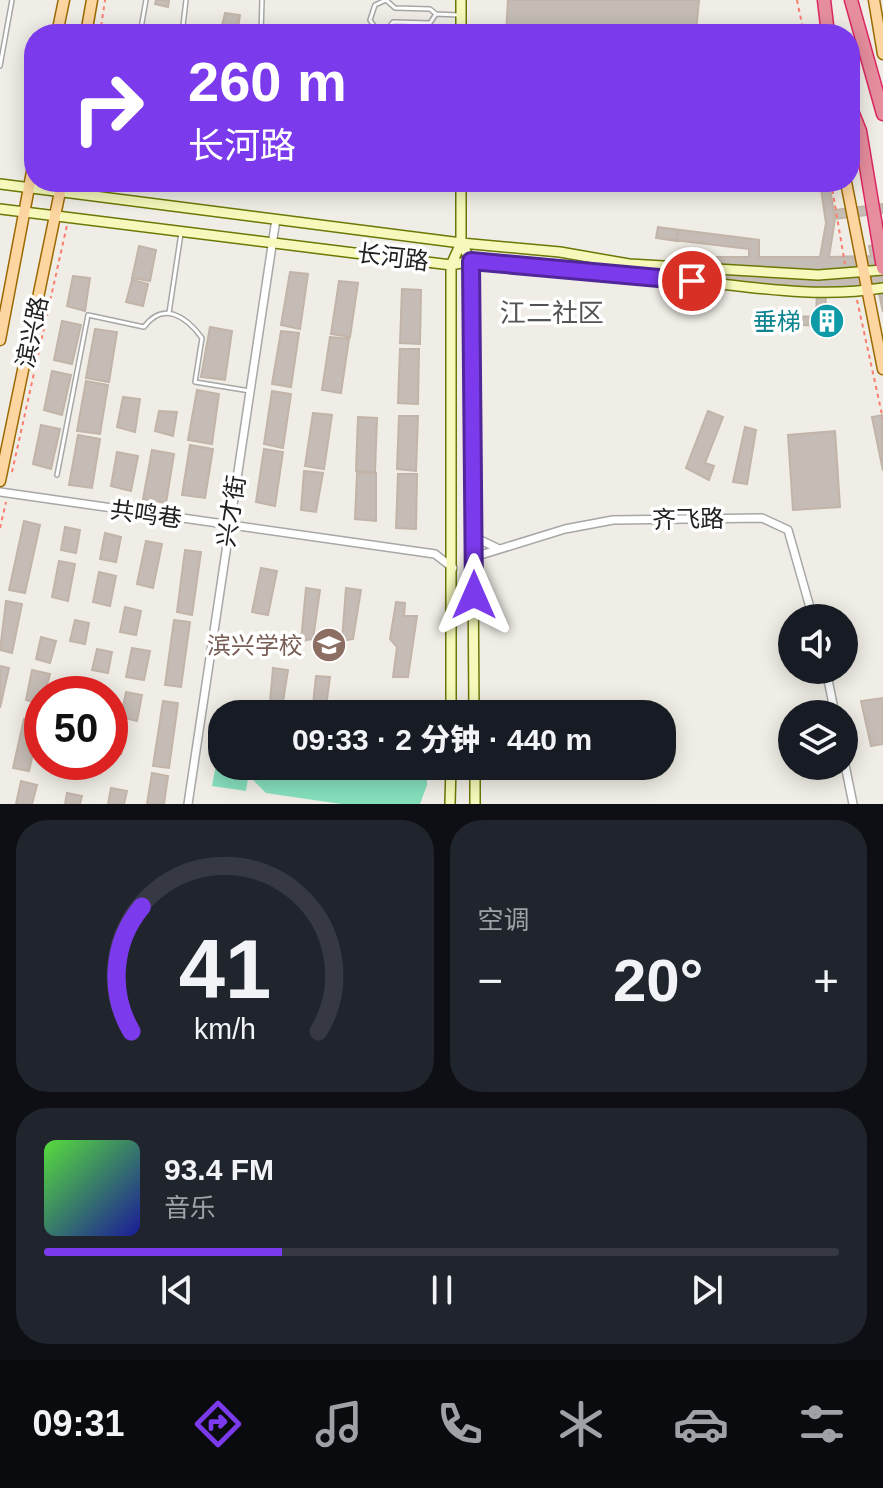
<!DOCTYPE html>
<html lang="zh">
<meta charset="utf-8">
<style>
:root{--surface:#171b24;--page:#20242c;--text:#f1f3f6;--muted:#9ea1a6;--line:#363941;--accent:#7c3aed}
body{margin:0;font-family:Arial,"Noto Sans SC",sans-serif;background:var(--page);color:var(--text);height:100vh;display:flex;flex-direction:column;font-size:30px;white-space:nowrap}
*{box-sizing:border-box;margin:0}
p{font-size:26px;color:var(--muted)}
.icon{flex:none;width:44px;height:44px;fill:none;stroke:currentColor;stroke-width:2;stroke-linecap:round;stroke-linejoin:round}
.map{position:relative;height:804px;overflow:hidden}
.details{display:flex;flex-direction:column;gap:16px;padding:16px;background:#0d0f14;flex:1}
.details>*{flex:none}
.banner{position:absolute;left:24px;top:24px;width:836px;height:168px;border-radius:32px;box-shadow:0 4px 20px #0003;background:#7c3aed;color:#fff;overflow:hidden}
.controls{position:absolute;left:778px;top:604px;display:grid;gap:16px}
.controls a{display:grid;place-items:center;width:80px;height:80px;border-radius:50%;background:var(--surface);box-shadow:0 4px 20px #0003;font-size:40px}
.speed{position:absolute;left:24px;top:676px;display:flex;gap:16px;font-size:40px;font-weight:700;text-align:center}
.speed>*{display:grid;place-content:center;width:104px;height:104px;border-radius:50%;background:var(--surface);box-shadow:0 4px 20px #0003;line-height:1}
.speed .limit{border:12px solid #d22;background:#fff;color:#111}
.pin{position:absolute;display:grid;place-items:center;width:68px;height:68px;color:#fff;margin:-34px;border:4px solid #fff;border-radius:50%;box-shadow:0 2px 8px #0007}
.me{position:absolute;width:88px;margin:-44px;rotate:0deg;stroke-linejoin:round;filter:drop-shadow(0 0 6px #0008)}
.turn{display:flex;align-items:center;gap:28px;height:168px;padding:0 32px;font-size:36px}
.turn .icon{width:104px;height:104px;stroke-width:2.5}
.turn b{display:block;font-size:56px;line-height:68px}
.big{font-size:60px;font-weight:800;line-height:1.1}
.details .tile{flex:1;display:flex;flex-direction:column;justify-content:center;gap:12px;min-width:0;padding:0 28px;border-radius:32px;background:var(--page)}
.details .dial{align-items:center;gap:0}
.dial svg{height:208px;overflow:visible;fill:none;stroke:var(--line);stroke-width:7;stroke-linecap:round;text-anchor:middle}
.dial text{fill:var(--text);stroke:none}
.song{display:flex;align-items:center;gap:24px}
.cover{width:96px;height:96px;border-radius:12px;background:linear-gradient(135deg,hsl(110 70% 55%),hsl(240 70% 35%))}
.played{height:8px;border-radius:4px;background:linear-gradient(90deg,var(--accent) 30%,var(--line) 30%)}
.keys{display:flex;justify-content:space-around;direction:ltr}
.heat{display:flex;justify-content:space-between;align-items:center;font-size:44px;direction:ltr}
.details .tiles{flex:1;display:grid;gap:16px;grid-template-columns:1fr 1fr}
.tile:last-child{grid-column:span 2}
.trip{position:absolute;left:208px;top:700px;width:468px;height:80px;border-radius:32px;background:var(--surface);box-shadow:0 4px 20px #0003;font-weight:800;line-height:80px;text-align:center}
.menu{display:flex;height:128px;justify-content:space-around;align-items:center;background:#090b0e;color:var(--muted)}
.menu .icon{width:56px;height:56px}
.menu .on{color:var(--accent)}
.menu b{font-size:36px;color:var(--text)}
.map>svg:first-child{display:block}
</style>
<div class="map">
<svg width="883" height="804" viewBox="0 0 883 804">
<rect width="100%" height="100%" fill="#f0ede6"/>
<path fill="#85dfbd" d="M222 733V766H250L246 791 212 786Z
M254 766H427V785L420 804H341L266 793 252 779Z"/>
<path fill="#c5bdb5" stroke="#c2b4a8" stroke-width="2" d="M156 0H169L168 7 155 4Z
M508 0H699L696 31 627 25 626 34H506Z
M508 0H699L696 31 627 25 626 34H506Z
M225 13 240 15 237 34H220Z
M152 25 165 27 164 34H146Z
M494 182H566V187Z
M494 182H566V187Z
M820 182H829L835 219 829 257 871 256 869 246 883 243V312L878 289H826L825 326 775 324V315L816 317 817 289 705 287V257H749V249L656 238 658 227 759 240V257H820L826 223Z
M883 204V213L835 219 834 210Z
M658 227 678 230 677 241 656 238Z
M139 246 156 250 150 281 132 278Z
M290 272 308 274 300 329 281 325Z
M73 276 90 278 85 311 67 306Z
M132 280 148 284 143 306 126 302Z
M339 281 358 283 350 337 331 334Z
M402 289 421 290 420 344 400 343Z
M775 315 795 316V325L775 324Z
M62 321 81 325 72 364 54 360Z
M210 327 232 331 225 380 201 377Z
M95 329 117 332 109 382 86 378Z
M281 331 299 333 291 387 272 384Z
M330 337 349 339 341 393 322 390Z
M400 349H419L418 404 398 403Z
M52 371 71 375 62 415 44 410Z
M86 381 108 385 100 434 77 431Z
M197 390 219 394 212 444 188 440Z
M272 391 291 394 283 448 264 444Z
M123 397 140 399 135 432 117 427Z
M159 411 177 412 173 436 155 431Z
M708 411 723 417 705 463 714 466 709 480 686 468Z
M313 413 332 415 324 469 305 466Z
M883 415 882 424 883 471 872 417Z
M399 416H418L416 471 397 469Z
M358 417 377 418 375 472 356 471Z
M41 425 60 429 51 469 33 464Z
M745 427 756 430 747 484 733 482Z
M835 431 840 507 793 510 788 435Z
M78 435 100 439 92 488 69 485Z
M190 445 213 449 205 498 182 495Z
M264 449 283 452 275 506 256 502Z
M152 450 174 454 166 503 143 499Z
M117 452 138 456 131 491 111 486Z
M304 471 323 473 316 512 301 510Z
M357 473H376V521L355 519Z
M398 474H417L416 529 396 528Z
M24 521 40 525 25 593 9 590Z
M65 527 80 530 76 553 61 550Z
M105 533 121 537 116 562 100 559Z
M146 541 162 544 153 588 137 584Z
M185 550 201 552 192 615 177 612Z
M59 561 75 564 68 601 52 597Z
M261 568 277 571 268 615 252 612Z
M99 572 116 576 110 606 93 602Z
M306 588 320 590 313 639 301 641Z
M346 588 361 590 353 639 342 641Z
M6 601 22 604 12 653 0 650Z
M396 602 405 603 404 616H417L408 677H393L397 647 390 639Z
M125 607 141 611 136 635 120 632Z
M75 620 89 623 85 644 70 641Z
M174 620 190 622 181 687 165 685Z
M41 637 56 641 50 663 36 659Z
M132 648 150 651 144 680 126 677Z
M97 649 112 652 108 673 92 670Z
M0 666 9 668 0 708Z
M273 668 288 670 281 714H269Z
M32 670 50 674 42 704 26 700Z
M316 676 330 677 325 714H312Z
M88 684 104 687 103 694H86Z
M126 692 142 695 137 721 121 717Z
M883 698V744L871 746 861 701Z
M163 701 178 703 169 768 153 766Z
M24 719 40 722 29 771 13 768Z
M111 726 126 730 121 754 110 752Z
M73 762H89L85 778 70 775Z
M152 773 168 776 164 804H147Z
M21 781 37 785 32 804H16Z
M111 788 127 791 124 804H108Z
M67 793 82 796 80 804H65Z"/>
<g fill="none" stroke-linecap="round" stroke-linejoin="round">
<g stroke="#a7a7a7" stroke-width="6">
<path id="lane" d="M385 32 376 29 370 20 375 5 386 0 395 8 430 9 436 14 458 15
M140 34 146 0
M182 34 186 0
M261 34 262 0
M384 34 393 22 430 23 436 14
M0 66 12 0
M169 313 181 233
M57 475 88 315 144 327C163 301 186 316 202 338L195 382 250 391"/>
</g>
<g stroke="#a7a7a7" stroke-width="10">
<path id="street" d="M0 492 435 554 453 568
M474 537 497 548
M474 557 565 529 613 520 762 518 788 530 813 618
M826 670 835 714
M844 760 853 804
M188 804 276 219"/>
</g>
<g stroke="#6a7805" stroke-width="12">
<path id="secondary" d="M461 34V0
M0 184 461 243 560 252 629 264 818 275 883 270
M0 209 451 265 471 261C535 268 600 272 665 278 738 284 809 300 883 288
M461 243 471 261 474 714
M451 714V265L461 243V182
M475 766V804
M450 804 451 766"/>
</g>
<g stroke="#9b6900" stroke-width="13">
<path id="primary" d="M874 0 883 54
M57 34 64 0
M86 34 92 0
M846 182 883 369
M0 340 34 161
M0 481 62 182"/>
</g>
<g stroke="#db2762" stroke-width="15">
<path id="highway" d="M824 0 828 34
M851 0 883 114
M850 106 860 131 883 268"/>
</g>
<path stroke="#f97e6e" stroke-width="2" stroke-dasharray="4 4" stroke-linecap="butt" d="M797 0 804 34
M100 34 105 0
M28 154 34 119
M831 182 845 264
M857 300 883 419
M767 322 795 324
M12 472 67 225
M0 528 6 502"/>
<use href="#lane" stroke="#fff" stroke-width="3"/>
<use href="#street" stroke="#fff" stroke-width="7"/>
<use href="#secondary" stroke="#f6f9bb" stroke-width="9"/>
<use href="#primary" stroke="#fcd5a0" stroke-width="10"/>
<use href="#highway" stroke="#e78e9e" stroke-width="12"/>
</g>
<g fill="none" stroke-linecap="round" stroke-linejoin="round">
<g stroke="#51269a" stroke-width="20">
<path id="route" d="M474 595 471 261 692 281"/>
</g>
<use href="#route" stroke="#7c3aed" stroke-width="14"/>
</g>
<defs>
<g id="building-disc" transform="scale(1.8)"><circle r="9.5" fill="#0f9aa8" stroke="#fff"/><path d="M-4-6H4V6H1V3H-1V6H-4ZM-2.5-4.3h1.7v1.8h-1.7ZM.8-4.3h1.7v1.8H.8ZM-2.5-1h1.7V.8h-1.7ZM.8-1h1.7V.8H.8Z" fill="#fff"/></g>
<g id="school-disc" transform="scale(1.8)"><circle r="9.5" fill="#8d6e63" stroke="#fff"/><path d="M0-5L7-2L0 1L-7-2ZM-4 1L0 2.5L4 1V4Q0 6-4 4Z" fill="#fff"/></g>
</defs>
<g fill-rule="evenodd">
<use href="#building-disc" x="827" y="321"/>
<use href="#school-disc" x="329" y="645"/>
</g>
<g text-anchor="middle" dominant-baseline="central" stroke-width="7" stroke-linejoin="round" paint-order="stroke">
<g font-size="24" fill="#202020" stroke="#fff">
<text transform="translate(393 257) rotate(7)">长河路</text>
<text transform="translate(32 332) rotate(-78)">滨兴路</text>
<text transform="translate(231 511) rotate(-81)">兴才街</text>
<text transform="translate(146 514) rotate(8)">共鸣巷</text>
<text transform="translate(688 519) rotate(-1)">齐飞路</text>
</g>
<g font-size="24" fill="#0d838f" stroke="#fff" text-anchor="end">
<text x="801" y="321">垂梯</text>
</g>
<g font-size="24" fill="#785e54" stroke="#fff" text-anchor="end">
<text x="303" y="645">滨兴学校</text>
</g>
<g font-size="26" fill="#535353" stroke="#fff">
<text x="552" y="313">江二社区</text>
</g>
</g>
</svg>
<div class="controls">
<a><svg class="icon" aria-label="sound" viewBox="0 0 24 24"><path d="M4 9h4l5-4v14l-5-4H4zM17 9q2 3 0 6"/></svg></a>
<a><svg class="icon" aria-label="layers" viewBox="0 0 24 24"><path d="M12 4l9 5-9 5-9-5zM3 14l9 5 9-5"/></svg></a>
</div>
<div class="speed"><div class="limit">50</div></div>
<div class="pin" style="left:692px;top:281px;background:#d93025"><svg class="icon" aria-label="arrive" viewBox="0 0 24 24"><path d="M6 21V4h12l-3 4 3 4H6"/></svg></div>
<svg class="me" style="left:474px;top:595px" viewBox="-20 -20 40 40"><path d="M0-17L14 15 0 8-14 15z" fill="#7c3aed" stroke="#fff" stroke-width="4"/></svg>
<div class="trip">09:33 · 2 分钟 · 440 m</div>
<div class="banner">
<div class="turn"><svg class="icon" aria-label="right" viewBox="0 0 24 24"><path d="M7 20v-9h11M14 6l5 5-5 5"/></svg><div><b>260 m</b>长河路</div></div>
</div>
</div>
<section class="details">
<div class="tiles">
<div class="tile dial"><svg viewBox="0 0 100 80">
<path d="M14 69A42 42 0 1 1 86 69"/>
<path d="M14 69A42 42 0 0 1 18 21" stroke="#7c3aed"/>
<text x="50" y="56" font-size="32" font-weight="700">41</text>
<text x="50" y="72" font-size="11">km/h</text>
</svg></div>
<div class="tile"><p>空调</p>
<div class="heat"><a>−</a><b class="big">20°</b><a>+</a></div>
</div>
<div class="tile">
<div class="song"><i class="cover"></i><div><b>93.4 FM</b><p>音乐</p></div></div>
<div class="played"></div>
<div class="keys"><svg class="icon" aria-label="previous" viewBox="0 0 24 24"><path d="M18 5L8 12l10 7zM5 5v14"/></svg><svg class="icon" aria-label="pause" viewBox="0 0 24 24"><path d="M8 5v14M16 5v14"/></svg><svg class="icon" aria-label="next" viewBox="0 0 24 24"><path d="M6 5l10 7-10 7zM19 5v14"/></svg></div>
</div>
</div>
</section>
<nav class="menu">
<b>09:31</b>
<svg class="icon on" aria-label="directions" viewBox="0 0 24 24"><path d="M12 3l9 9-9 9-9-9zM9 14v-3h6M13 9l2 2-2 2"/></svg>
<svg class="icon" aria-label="music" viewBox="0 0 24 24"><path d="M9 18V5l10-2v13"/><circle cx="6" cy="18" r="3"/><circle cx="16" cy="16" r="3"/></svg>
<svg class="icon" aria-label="phone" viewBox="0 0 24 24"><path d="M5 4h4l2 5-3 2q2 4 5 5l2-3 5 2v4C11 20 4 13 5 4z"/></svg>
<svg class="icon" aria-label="climate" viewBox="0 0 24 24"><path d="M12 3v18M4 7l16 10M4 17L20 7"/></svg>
<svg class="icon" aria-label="car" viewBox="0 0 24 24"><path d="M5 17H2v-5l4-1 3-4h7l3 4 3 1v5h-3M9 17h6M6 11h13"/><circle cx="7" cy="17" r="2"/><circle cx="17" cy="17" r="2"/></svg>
<svg class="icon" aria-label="filters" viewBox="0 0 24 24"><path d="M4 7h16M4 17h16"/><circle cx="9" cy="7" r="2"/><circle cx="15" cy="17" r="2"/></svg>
</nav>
